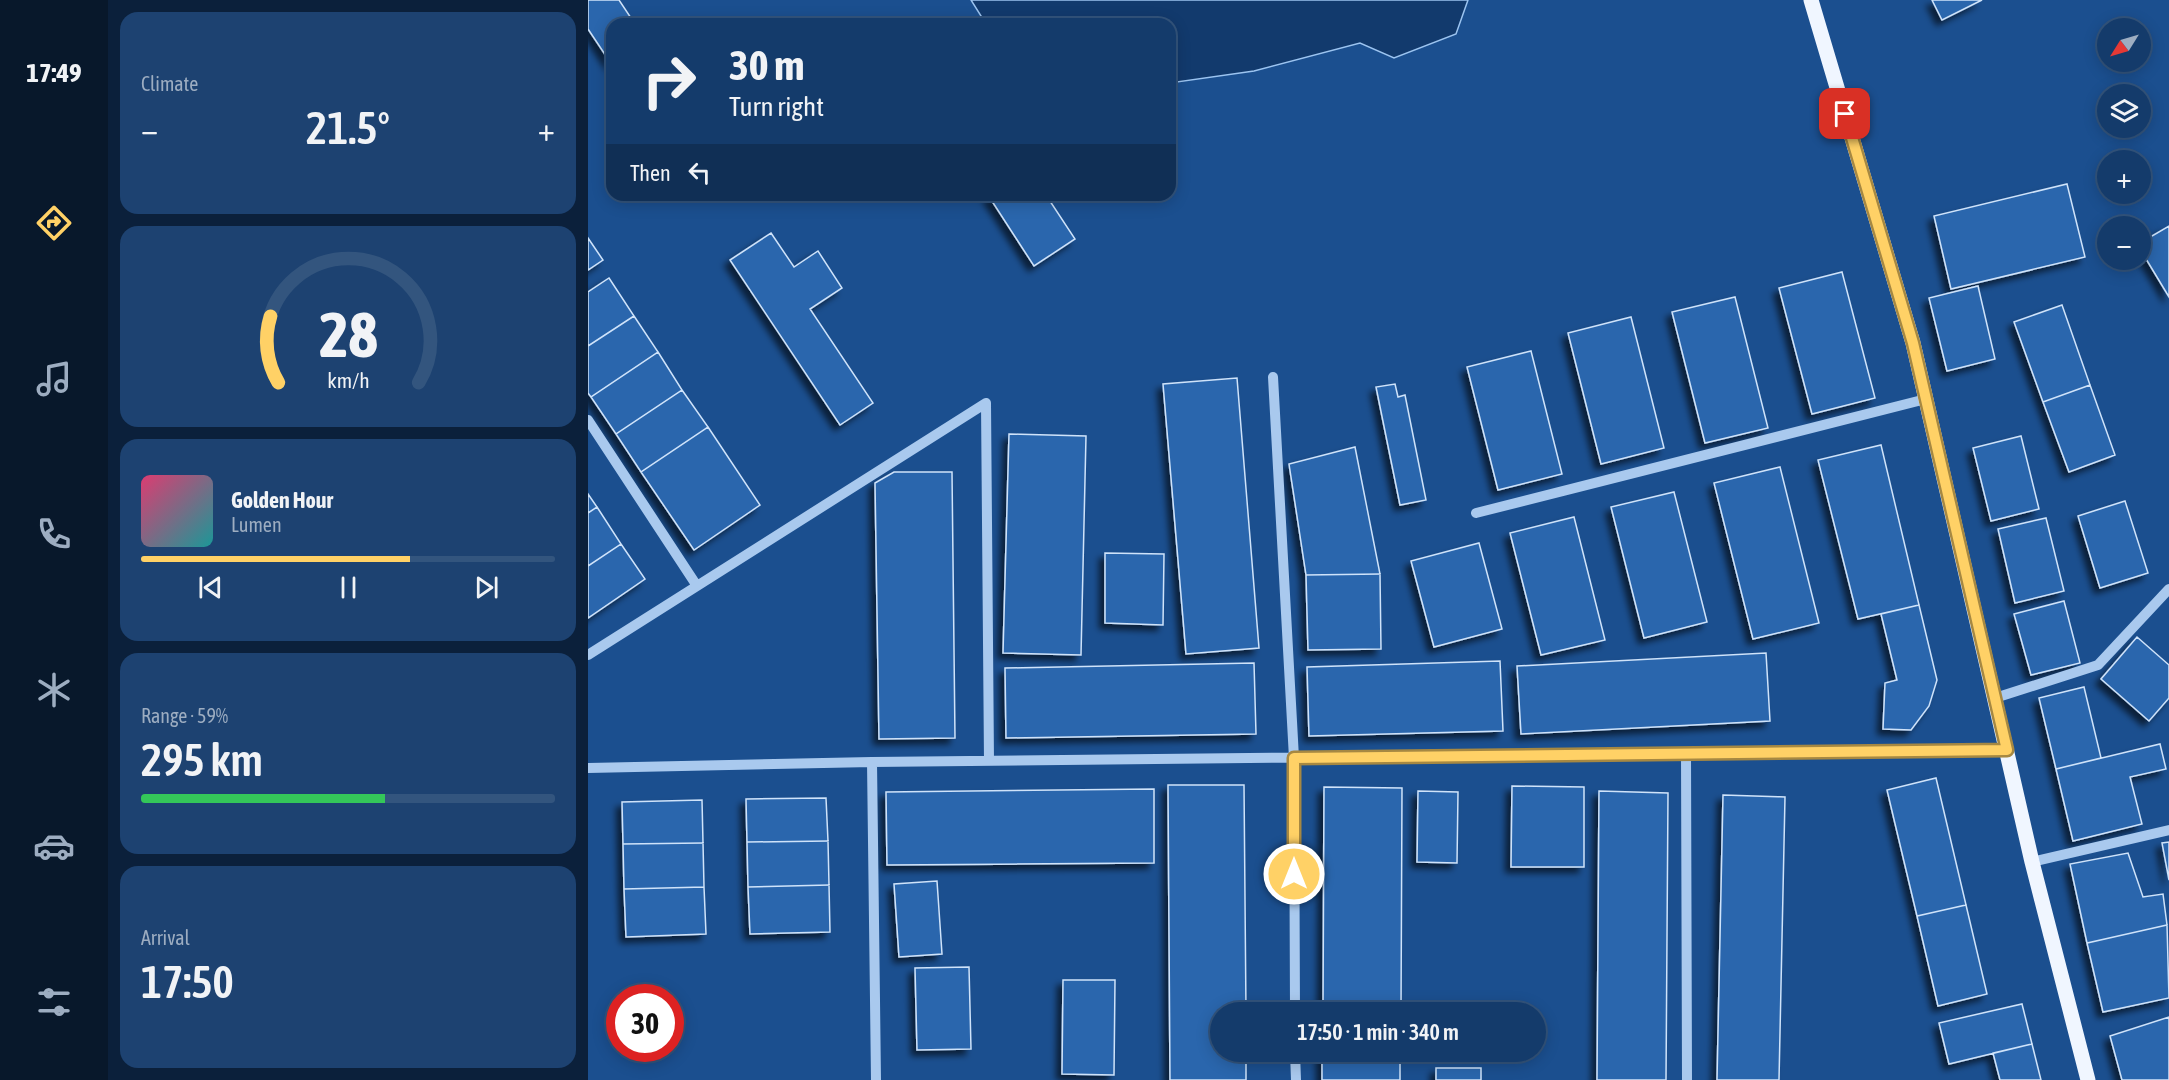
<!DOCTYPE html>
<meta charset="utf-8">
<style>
:root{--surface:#143b6b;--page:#1d4271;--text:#f1f3f6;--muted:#9dadc1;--line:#33557e;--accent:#ffd166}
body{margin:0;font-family:"Asap Condensed",sans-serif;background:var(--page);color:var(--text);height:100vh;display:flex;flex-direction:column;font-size:22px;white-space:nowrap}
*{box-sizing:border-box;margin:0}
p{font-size:20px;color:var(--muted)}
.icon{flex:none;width:33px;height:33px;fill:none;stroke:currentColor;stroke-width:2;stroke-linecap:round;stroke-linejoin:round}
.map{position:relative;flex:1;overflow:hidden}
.side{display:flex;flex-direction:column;gap:12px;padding:12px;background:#0b203b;width:480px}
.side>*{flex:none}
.banner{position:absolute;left:18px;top:18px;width:570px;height:183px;border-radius:18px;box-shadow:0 3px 15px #0003,0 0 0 2px var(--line);background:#143b6b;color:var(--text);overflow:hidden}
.needle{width:39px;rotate:233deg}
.controls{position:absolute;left:1509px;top:18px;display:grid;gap:12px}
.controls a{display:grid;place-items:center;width:54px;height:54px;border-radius:50%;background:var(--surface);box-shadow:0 3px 15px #0003,0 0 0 2px var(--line);font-size:30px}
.speed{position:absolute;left:18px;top:984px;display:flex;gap:12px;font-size:30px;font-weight:700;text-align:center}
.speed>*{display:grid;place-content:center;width:78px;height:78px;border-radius:50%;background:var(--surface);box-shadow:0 3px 15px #0003,0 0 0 2px var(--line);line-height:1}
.speed .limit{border:9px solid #d22;background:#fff;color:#111}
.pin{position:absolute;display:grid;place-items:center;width:51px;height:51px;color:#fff;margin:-26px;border-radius:12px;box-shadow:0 3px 9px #0006}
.me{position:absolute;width:66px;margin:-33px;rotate:0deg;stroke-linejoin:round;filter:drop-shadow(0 0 4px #0008)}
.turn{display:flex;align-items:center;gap:21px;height:126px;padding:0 24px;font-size:27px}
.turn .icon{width:78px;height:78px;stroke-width:2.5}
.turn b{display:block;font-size:42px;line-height:51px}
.then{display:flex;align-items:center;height:57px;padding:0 24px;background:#0003;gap:12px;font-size:22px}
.big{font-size:45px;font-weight:600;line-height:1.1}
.side .card{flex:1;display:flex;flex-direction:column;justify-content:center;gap:9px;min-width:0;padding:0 21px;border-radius:18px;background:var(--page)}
.side .dial{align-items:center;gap:0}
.dial svg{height:156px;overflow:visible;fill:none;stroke:var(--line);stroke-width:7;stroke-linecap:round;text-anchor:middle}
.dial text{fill:var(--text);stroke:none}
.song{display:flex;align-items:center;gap:18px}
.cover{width:72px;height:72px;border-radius:9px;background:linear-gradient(135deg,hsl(340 70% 55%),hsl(180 70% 35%))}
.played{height:6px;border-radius:3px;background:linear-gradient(90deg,var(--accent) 65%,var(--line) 65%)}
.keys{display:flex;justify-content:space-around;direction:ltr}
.heat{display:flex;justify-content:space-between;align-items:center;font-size:33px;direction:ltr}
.charge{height:9px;border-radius:4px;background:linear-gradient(90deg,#34c759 59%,var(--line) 0)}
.trip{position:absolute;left:622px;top:1002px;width:336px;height:60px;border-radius:30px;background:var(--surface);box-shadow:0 3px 15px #0003,0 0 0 2px var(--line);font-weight:600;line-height:60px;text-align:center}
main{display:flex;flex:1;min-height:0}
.tabs{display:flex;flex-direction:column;width:108px;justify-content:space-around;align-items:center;background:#08182b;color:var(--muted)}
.tabs .icon{width:42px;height:42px}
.tabs .current{color:var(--accent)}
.tabs b{font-size:27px;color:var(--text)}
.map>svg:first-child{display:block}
</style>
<main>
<nav class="tabs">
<b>17:49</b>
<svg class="icon current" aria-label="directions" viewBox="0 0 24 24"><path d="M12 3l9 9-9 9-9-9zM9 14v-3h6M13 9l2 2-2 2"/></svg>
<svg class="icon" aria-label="music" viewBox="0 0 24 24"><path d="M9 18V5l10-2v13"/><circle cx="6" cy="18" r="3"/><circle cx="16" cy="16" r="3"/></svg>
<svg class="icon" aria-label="phone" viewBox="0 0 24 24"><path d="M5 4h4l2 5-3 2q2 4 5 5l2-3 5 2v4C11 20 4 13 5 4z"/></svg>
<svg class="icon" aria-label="climate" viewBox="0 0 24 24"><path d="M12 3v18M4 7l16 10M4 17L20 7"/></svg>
<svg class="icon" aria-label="car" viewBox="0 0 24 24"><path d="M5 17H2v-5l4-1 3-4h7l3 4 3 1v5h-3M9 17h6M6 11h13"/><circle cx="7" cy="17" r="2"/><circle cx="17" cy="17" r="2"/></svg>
<svg class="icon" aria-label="filters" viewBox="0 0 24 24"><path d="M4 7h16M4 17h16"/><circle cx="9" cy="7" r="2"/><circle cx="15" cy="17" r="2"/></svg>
</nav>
<section class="side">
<div class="card"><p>Climate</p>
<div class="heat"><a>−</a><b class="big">21.5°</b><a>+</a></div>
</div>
<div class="card dial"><svg viewBox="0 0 100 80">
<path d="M14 69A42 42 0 1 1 86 69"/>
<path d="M14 69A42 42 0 0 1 10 35" stroke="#ffd166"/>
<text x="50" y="56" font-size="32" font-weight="700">28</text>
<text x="50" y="72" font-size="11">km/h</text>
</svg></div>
<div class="card">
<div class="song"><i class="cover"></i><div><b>Golden Hour</b><p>Lumen</p></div></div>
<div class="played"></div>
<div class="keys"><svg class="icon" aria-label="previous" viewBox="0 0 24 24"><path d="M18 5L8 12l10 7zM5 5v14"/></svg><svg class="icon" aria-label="pause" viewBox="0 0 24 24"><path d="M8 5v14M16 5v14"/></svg><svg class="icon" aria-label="next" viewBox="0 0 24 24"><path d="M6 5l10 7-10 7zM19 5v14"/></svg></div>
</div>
<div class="card"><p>Range · 59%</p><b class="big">295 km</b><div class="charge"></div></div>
<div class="card"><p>Arrival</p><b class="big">17:50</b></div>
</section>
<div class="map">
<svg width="1581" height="1080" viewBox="0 0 1581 1080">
<defs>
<filter id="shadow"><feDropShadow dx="-5.5" dy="5.5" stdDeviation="3" flood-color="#0009"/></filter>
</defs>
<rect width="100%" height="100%" fill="#1b4f8f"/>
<path fill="#123a6d" stroke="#9cc4f0" stroke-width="1.5" d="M383 0H880L868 34 806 58 772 43 666 71 582 83V24H398Z"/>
<path fill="#2a66ad" stroke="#cfe3fa" stroke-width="1.5" filter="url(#shadow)" d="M0 0H31L47 24H24V65L0 29Z
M1344 0H1394L1354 20Z
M1479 184 1497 257 1363 289 1346 216Z
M400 195H458L487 239 446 266Z
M1581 226V297L1552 249V243Z
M183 233 206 267 230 251 254 288 222 309 285 403 252 425 142 260Z
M0 238 15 260 0 270Z
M1254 272 1287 398 1224 414 1191 288Z
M21 278 46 316 0 346V292Z
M1390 286 1407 359 1359 371 1341 298Z
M1147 297 1180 428 1117 443 1084 312Z
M1474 305 1502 385 1455 402 1426 322Z
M46 316 70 352 3 397 0 393V346Z
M1043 317 1076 448 1013 464 980 333Z
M943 351 974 474 910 490 879 367Z
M70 352 94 390 28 434 3 397Z
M649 378 671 648 598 654 575 384Z
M807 384 810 397 817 395 838 500 812 505 788 387Z
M1502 385 1527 455 1481 472 1455 402Z
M94 390 120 427 53 472 28 434Z
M120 427 172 505 106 550 53 472Z
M421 434 498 436 493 655 415 653Z
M1433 436 1451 509 1403 521 1385 448Z
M1293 445 1331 605 1270 619 1230 460Z
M767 447 792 574 718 575 701 464Z
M1192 467 1231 623 1165 639 1126 483Z
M306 472H364L367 738 291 739 287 483Z
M1086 492 1119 622 1056 638 1023 507Z
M0 494 9 507 0 513Z
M1537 501 1560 573 1512 588 1490 516Z
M9 507 33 544 0 566V513Z
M986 517 1017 640 953 655 922 533Z
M1458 518 1476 591 1427 603 1410 529Z
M891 543 914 629 846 647 823 561Z
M33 544 57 579 0 618V566Z
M517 553 576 554 575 625 517 623Z
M792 574 793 649 720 650 718 575Z
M1476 601 1492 663 1443 675 1426 614Z
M1331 605 1349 680 1341 706 1323 730 1295 729 1297 683 1309 680 1293 614Z
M1549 637 1581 665V698L1561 721 1513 679Z
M1178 653 1182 721 933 734 929 666Z
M912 661 915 731 721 736 719 667Z
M666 663 668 734 418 738 417 668Z
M1496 687 1513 758 1468 769 1451 698Z
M1572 744 1578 769 1542 777 1554 824 1485 841 1468 769Z
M1348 778 1378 905 1329 916 1299 790Z
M580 785H656L658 1012H633V1052H658V1080H582Z
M924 786 996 787V867H923Z
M736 787 814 788 813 1012H735Z
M566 789V863L299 865 298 792Z
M830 791 870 792 869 863 829 862Z
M1011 791 1080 793 1078 1080H1009Z
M1135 795 1197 797 1191 1080H1129Z
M238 798 240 841 159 842 158 799Z
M114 800 115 843 35 844 34 802Z
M240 841 241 885 160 887 159 842Z
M1581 842V880L1574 843Z
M115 843 116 887 36 889 35 844Z
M1540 853 1555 897 1575 894 1579 925 1499 943 1482 864Z
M349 881 354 954 311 957 306 884Z
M241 885 242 932 162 934 160 887Z
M116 887 118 934 38 937 36 889Z
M1378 905 1399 994 1350 1006 1329 916Z
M1579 925 1581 998 1515 1012 1499 943Z
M381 967 383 1049 329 1050 327 968Z
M475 980H527L526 1075 474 1074Z
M1434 1004 1444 1044 1361 1064 1351 1023Z
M1581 1017V1080H1534L1522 1036Z
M1444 1044 1453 1080H1412L1405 1053Z
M734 1052H812V1080H734Z
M848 1068H893V1080H848Z"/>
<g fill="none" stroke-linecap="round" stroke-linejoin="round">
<path stroke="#a9c9ee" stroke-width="10" d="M685 377 706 758 707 1012
M398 403 401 761
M0 420 109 586
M888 513 1338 399
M0 655 398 403
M1407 698 1510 665 1581 589
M1098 753 1099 1080
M284 762 288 1080
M0 768 284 762 1419 750
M1444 862 1581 830
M707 1052 708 1080"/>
<path stroke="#f0f6ff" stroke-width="15" d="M1223 0 1325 343 1444 862 1500 1080"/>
</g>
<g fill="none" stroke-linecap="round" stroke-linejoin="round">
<g stroke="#a68842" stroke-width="15">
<path id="route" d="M706 874V758L1419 750 1325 343 1257 114"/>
</g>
<use href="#route" stroke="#ffd166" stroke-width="10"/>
</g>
</svg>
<div class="controls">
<a><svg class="needle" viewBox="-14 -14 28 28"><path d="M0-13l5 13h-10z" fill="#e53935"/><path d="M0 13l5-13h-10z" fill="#9dadc1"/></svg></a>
<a><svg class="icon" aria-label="layers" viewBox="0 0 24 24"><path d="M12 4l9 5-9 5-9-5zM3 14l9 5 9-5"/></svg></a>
<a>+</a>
<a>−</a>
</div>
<div class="speed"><div class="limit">30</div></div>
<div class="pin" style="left:1257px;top:114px;background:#d93025"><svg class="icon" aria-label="arrive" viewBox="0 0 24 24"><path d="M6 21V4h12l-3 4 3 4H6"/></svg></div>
<svg class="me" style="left:706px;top:874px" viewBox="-20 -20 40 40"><circle r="17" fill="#ffd166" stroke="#fff" stroke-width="3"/><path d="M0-11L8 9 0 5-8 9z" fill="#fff"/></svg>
<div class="trip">17:50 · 1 min · 340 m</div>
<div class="banner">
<div class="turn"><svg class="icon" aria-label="right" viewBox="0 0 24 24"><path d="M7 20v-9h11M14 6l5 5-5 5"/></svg><div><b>30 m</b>Turn right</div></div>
<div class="then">Then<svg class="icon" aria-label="left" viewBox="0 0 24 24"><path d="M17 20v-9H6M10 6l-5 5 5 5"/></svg></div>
</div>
</div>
</main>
